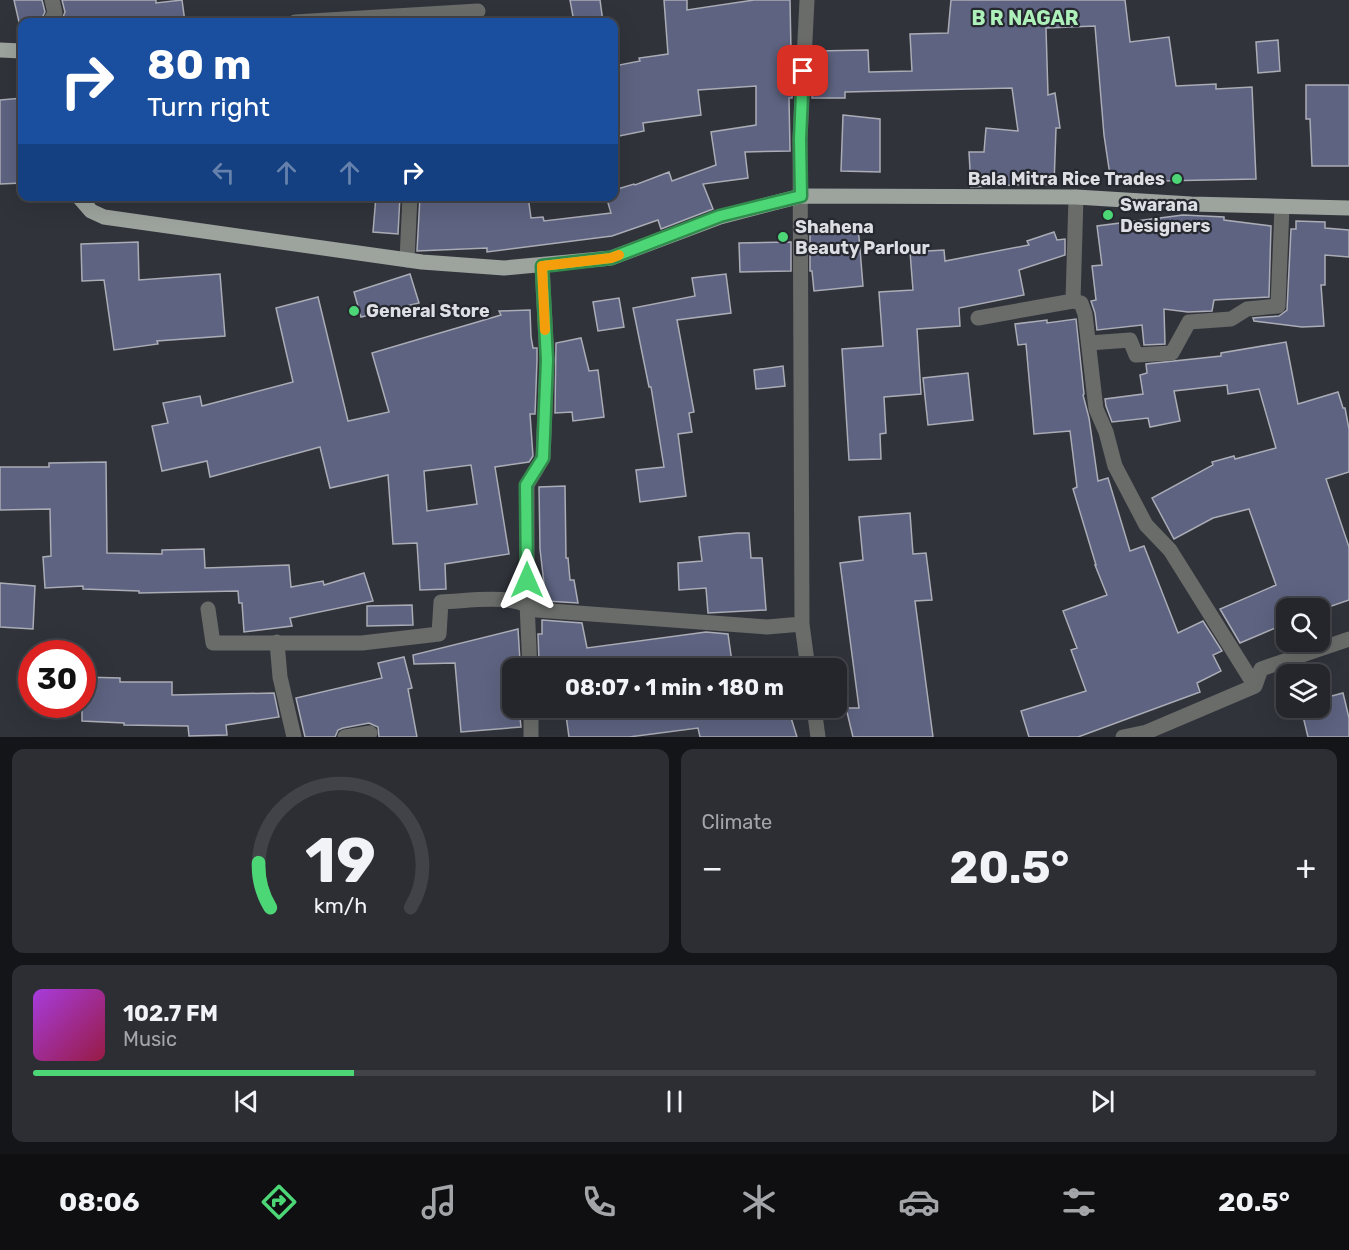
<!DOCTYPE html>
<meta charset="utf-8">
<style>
:root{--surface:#25262c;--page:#2d2e34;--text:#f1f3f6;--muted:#a3a5a9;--line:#424348;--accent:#4cd676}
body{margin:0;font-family:Rubik,sans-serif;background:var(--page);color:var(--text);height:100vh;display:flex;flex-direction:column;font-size:22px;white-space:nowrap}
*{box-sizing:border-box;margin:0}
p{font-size:20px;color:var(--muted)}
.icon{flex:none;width:33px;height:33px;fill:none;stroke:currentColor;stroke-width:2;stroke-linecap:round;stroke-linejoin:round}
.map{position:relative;height:737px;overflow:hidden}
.panel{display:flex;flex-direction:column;gap:12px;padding:12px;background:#141518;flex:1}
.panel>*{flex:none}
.guide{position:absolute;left:18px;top:18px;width:600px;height:183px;border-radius:12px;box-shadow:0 6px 24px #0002,0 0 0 2px var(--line);background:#1a4fa0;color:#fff;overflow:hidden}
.tools{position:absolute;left:1276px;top:598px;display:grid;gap:12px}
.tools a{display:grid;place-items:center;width:54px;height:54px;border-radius:12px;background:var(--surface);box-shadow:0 6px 24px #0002,0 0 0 2px var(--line);font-size:30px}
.speed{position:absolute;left:18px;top:640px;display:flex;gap:12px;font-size:30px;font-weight:700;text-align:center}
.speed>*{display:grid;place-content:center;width:78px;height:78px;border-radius:50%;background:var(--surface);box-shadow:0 6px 24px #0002,0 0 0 2px var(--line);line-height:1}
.speed .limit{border:9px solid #d22;background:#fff;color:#111}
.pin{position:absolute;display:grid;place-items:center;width:51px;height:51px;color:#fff;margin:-26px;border-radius:12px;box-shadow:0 3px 9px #0006}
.me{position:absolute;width:66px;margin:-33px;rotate:0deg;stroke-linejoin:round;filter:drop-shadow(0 0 4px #0008)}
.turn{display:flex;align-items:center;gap:21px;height:126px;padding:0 30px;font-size:27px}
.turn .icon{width:78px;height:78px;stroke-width:2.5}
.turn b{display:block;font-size:42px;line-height:51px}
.lanes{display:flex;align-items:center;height:57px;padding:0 30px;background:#0003;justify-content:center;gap:30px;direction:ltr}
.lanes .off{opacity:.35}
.big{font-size:45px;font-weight:700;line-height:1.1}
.panel .widget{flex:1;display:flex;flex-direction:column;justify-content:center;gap:9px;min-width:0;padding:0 21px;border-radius:12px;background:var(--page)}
.panel .dial{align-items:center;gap:0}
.dial svg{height:156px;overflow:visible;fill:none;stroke:var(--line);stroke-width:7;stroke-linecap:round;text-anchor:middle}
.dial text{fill:var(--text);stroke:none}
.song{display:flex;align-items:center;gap:18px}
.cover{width:72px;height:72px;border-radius:9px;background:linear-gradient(135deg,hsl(280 70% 55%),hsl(340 70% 35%))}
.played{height:6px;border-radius:3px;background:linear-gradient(90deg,var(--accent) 25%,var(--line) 25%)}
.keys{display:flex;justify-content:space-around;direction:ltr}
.heat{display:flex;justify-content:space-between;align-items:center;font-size:33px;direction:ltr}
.panel .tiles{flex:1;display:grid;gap:12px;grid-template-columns:1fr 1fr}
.widget:last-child{grid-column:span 2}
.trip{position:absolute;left:502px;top:658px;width:345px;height:60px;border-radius:12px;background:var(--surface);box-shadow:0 6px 24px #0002,0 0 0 2px var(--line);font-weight:700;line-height:60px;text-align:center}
.tab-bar{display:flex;height:96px;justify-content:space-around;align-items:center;background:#0f0f12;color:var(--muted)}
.tab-bar .icon{width:42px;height:42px}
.tab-bar .selected{color:var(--accent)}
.tab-bar b{font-size:27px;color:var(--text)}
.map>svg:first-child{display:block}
</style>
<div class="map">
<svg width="1349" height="737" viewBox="0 0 1349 737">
<rect width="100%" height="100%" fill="#31333b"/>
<path fill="#5d6380" stroke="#aaacb6" stroke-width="1.5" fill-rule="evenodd" d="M14 0H42L45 12 40 22H19Z
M62 0H156V3L182 0 185 22H61L65 12Z
M570 0H600L603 22H574Z
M664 0H687V10L754 0H790L791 51H795L792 98H789L790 151 745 152 748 178 703 184 713 209 661 229 658 220 612 236 487 252V248L417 251 420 196H528L531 218 543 217 544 221 611 213 606 196H614V190L634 184 635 185 669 172 672 181 716 165 711 132 756 125V86L698 90 701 115 643 123 644 131 614 137V66L640 61 639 58 668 54Z
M951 0H1125L1130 42 1169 37 1176 86 1216 84V89L1252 87 1256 179 1111 182 1104 135 1095 26 1046 28 1048 95 1055 93 1060 128H1056L1054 185 1031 184 971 187 969 152H984L986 128 1018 131 1012 88 845 92V98H812L814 51 868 50 869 72 912 71 910 34 948 33Z
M1278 40 1280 71 1258 73 1256 42Z
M1306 85H1349V166H1312L1310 119H1306Z
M22 98V183L0 184V100Z
M843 115 880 119V172L841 171Z
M376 196H400L398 234 373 232Z
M1183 215 1224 217V220L1271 226 1269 297 1214 300 1212 311 1188 312 1164 309 1165 344 1144 345 1142 325 1097 330 1095 313 1091 301 1096 300 1092 266 1102 265 1097 226Z
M1296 221 1325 222V228L1349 230V257L1325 255V285H1321L1324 326 1302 327 1254 321 1253 318 1279 316 1287 310 1291 229H1296Z
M858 225 863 286 814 291 812 271H810V229Z
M1054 232 1057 240 1065 239V255L1019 270 1024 295 959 308 960 326 917 329 921 394 884 397 886 433 880 434 881 459 849 460 842 349 883 346 879 292 913 290 910 252 944 250 945 261 1029 245 1027 241Z
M138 242 139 280 220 274 225 336 157 341 158 344 114 350 104 280 82 281 81 244Z
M791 242V271L740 272 739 243Z
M410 274 419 303 361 317 354 292Z
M726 274 731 313 677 320 694 412 689 413 692 432 678 434 686 496 640 502 636 470 664 467 651 387H649L633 308 695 296 692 278Z
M318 297 348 421 389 412 372 353 501 315 499 311 530 310 531 337 533 348H537V360L535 414H530L533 456 529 462 495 467 509 554 445 564 446 589 420 590 417 543 393 544 388 475 330 488 320 447 210 477 207 461 162 471 152 426 168 423 163 403 200 396 202 406 293 382 276 308ZM471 465 477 504 427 511 424 471Z
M619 298 624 327 598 331 593 302Z
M1076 319 1084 394 1083 395 1089 418 1098 481 1108 478 1130 551 1144 546 1178 633 1203 621 1222 651 1213 655 1221 671 1197 683 1200 692 1078 737H1029L1021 711 1086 691 1071 650 1077 648 1063 611 1107 595 1095 565H1096L1073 489 1077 487 1070 431 1034 434 1026 344 1018 345 1015 324 1047 320V323Z
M581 338 589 371 598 370 604 417 573 421 572 412 555 413 556 343Z
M1286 342 1298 404 1338 392 1343 408H1345L1349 429V472L1326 479 1349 547V600L1320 610 1287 609V623L1240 643 1220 609 1276 585 1249 509 1213 518 1174 539 1152 498 1213 465 1212 462 1234 456 1235 459 1276 448 1259 389 1228 394 1227 385 1174 391 1180 421 1150 427 1148 418 1112 422 1106 406 1105 399 1143 394 1140 375 1147 373 1146 364 1221 356V353Z
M783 366 785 386 756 389 754 370Z
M968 373 973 420 928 425 923 378Z
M106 462 107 553 162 554V550L204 549 205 568 289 565 291 587 323 581 324 585 364 573 373 601 290 618 292 626 244 632 242 603H239L238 591 139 593V591L83 589V586L45 588 43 557 51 556 50 509 0 510V467H49V463Z
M565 486 566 558H568L570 580H574L578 603 546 601 540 549 539 487Z
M910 513 913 554 926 553 932 600 915 601 933 737H853L846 708H859L840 563 863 560 859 517Z
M737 533H749L751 558H762L766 610 708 613 706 588 679 590 678 563 702 561 699 537Z
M0 583 35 586 33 629 0 627Z
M412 605 413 625 367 626V606Z
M542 620 582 623 587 648 706 632 728 634 733 669H553L552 660 539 661 538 634H542Z
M518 629 520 661H513V708H519L521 727 461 732 455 663 414 664 413 655Z
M404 657 412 688 408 689 417 737H379L378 727 369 723 343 728 338 730 335 737H305L296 698 382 678 378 663Z
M82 677 120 678V682H172V695L274 693 279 717 226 725 227 735 189 736 188 726 124 725V723L82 721Z
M1343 693 1349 718V737H1308L1301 708H1320V699Z
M565 708H788L797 737H700L698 728 629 737H569Z"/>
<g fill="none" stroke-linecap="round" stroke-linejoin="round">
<path stroke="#696c69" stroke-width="15" d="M807 0 800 139 802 624 808 669
M50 22 55 13 52 0
M295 22 478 11
M1076 197 1073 301 1081 303 1085 314 1096 409 1106 432 1115 466 1146 525 1170 550 1255 686
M407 260 410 196
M978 318 1073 301
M1089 343 1130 340 1136 355 1172 353 1189 322 1231 319 1247 309 1278 306 1282 207
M208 609 213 643H362L439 634 441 602C471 601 511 593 537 610L767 627 802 624
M277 642 280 677 294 737
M530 669 527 604V485L543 458 547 360 542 266
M531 708V737
M814 708 818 737
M345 737 370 733
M1123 737 1147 732 1255 686 1261 669 1349 639"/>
<path stroke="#9da49e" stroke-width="15" d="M0 50 22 51
M78 196 91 211 104 217 422 262 504 268 611 258 720 217 801 196 1076 197 1191 204 1349 208"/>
</g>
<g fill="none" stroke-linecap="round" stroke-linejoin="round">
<g stroke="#318b4d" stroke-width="15">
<path id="route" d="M527 580 526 485 543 458 547 360 542 266 611 258 720 216 801 196 800 139 803 71"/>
</g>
<use href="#route" stroke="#4cd676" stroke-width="10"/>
<path stroke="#f59e0b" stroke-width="10" d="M545 330 542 266 611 258 619 255"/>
</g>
<g fill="#4cd676" stroke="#272931" stroke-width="2">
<circle cx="1177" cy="179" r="6"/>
<circle cx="1108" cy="215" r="6"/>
<circle cx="783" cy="237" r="6"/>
<circle cx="354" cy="311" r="6"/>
</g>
<g text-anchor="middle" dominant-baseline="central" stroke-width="4.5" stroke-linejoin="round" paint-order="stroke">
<g font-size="18" font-weight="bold" fill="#dddfe4" stroke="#272931" text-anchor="start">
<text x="1165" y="179" text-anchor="end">Bala Mitra Rice Trades</text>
<text x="1120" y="205">Swarana<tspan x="1120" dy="21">Designers</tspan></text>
<text x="795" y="227">Shahena<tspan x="795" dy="21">Beauty Parlour</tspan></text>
<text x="366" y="311">General Store</text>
</g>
<g font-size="20" font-weight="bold" fill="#adf0ba" stroke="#272931">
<text x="1025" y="18">B R NAGAR</text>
</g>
</g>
</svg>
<div class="tools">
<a><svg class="icon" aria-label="search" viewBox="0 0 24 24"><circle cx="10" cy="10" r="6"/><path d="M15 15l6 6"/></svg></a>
<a><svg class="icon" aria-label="layers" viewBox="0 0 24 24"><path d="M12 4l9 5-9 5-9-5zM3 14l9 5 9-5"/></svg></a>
</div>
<div class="speed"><div class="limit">30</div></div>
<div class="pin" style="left:803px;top:71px;background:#d93025"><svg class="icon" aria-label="arrive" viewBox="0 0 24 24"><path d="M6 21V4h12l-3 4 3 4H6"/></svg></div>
<svg class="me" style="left:527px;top:580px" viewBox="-20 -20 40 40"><path d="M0-17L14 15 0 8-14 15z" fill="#4cd676" stroke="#fff" stroke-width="4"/></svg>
<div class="trip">08:07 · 1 min · 180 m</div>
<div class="guide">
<div class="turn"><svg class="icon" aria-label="right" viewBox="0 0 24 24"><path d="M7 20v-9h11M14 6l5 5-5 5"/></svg><div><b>80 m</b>Turn right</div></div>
<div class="lanes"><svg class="icon off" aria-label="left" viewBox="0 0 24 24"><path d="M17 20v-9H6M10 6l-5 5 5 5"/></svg><svg class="icon off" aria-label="ahead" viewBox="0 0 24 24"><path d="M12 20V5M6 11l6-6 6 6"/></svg><svg class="icon off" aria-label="ahead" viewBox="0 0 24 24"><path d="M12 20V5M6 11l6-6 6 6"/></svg><svg class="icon" aria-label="right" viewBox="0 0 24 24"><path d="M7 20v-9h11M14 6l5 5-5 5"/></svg></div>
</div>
</div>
<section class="panel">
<div class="tiles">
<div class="widget dial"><svg viewBox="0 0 100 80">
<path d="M14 69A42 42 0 1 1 86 69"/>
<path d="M14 69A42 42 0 0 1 8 46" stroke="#4cd676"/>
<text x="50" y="56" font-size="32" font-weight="700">19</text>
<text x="50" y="72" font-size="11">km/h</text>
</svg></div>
<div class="widget"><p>Climate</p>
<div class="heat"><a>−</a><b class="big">20.5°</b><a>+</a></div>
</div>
<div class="widget">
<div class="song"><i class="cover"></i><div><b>102.7 FM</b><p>Music</p></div></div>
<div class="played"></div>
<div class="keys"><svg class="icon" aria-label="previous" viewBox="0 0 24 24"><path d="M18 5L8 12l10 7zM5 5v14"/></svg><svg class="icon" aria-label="pause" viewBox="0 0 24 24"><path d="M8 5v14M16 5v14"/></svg><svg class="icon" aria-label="next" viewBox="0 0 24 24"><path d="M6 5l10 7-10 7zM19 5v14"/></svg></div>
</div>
</div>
</section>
<nav class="tab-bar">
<b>08:06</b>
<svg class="icon selected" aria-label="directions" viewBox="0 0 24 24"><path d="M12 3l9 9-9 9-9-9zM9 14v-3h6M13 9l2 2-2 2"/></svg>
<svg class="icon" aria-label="music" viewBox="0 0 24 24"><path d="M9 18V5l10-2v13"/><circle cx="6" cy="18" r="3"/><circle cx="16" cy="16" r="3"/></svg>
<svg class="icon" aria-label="phone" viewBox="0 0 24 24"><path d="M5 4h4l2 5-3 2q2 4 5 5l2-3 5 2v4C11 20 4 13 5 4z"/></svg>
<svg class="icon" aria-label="climate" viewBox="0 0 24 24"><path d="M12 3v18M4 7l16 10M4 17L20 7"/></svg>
<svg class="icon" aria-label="car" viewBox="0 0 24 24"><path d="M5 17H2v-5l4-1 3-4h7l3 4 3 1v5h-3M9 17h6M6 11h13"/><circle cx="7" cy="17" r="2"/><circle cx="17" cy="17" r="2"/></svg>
<svg class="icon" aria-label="filters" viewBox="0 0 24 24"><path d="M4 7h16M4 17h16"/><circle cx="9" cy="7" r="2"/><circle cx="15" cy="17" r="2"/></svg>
<b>20.5°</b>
</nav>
